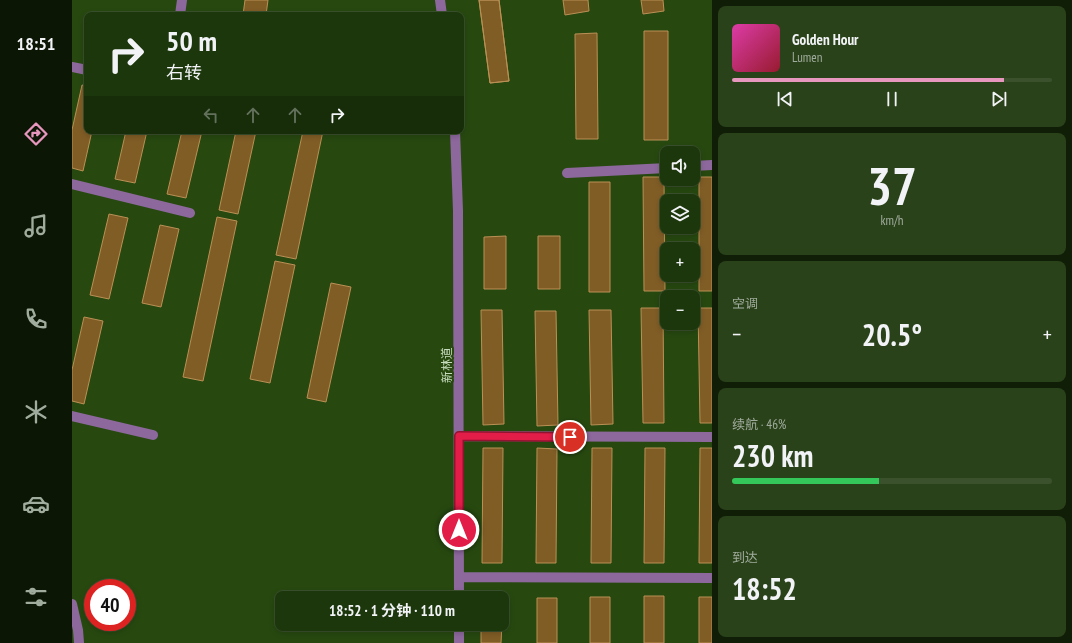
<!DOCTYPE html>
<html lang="zh">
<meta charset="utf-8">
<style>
:root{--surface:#1d370c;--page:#2a421a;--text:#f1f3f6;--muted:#a0ac9d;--line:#3b512d;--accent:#e797bd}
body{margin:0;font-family:"PT Sans Narrow","Noto Sans SC",sans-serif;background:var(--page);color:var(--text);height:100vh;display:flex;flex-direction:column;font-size:15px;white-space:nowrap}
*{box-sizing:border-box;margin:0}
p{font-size:13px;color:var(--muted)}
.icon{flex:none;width:22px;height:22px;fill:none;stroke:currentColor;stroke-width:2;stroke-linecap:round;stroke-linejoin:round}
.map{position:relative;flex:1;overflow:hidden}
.side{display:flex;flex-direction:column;gap:6px;padding:6px;background:#101e07;width:360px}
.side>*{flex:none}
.top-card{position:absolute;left:12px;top:12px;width:380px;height:122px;border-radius:8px;box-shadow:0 2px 6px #0003,0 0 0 1px var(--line);background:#1d370c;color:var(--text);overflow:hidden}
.buttons{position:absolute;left:588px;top:146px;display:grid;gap:8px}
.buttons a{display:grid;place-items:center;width:40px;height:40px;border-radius:8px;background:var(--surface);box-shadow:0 2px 6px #0003,0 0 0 1px var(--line);font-size:20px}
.speed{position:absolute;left:12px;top:579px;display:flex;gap:8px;font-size:20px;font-weight:700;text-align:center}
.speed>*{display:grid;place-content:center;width:52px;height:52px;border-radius:50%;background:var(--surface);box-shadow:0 2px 6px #0003,0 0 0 1px var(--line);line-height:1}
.speed .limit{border:6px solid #d22;background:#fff;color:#111}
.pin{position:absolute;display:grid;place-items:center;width:34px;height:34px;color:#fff;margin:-17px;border:2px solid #fff;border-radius:50%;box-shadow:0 1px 4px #0007}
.me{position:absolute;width:44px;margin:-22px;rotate:0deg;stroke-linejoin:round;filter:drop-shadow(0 0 3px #0008)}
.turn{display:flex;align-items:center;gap:14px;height:84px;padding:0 16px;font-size:18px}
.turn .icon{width:52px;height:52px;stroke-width:2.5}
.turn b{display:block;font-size:28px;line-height:34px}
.lanes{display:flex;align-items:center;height:38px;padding:0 16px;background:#0003;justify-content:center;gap:20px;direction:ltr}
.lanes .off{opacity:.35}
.big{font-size:30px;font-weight:700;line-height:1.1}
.side .card{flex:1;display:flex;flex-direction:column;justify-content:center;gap:6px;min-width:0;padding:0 14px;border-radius:8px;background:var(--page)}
.side .dial{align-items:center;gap:0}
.dial b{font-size:52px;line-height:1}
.song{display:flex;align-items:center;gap:12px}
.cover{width:48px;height:48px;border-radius:6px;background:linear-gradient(135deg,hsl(320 70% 55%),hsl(350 70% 35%))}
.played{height:4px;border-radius:2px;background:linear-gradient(90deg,var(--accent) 85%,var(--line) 85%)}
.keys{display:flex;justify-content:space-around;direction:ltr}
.heat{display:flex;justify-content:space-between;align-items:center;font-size:22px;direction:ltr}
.charge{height:6px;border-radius:3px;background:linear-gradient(90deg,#34c759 46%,var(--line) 0)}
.trip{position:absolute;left:203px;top:591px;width:234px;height:40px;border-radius:8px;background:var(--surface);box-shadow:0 2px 6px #0003,0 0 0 1px var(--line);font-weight:700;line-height:40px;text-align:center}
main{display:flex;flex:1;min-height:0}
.tab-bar{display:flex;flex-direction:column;width:72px;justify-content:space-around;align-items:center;background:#0c1605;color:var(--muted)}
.tab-bar .icon{width:28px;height:28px}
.tab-bar .selected{color:var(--accent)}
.tab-bar b{font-size:18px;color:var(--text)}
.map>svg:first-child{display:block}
</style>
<main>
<nav class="tab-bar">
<b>18:51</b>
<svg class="icon selected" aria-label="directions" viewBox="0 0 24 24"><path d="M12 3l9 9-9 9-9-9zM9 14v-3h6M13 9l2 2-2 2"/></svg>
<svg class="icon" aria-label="music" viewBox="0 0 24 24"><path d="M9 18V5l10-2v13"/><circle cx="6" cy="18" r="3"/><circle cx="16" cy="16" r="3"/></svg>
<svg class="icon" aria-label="phone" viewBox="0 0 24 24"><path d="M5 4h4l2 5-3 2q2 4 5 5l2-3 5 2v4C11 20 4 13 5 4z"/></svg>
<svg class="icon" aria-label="climate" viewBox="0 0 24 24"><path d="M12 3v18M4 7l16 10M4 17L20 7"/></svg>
<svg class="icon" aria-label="car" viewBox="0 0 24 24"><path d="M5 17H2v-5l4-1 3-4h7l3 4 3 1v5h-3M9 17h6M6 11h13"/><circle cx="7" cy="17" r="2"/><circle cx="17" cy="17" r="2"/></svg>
<svg class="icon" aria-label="filters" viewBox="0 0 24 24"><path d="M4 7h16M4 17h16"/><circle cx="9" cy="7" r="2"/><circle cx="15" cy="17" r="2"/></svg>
</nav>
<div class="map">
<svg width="640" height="643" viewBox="0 0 640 643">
<rect width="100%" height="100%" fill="#274910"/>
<path fill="#815d26" stroke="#ba9055" d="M173 0H196L194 15H171Z
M407 0H427L437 81 418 83Z
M407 0H427L437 81 418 83Z
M491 0H516L517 11 493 15Z
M569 0H591L592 11 571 14Z
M572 31H596V140H572Z
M525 33 526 139H504L503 34Z
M10 85 15 86V131H20L11 171 0 168V130Z
M54 131H75L63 183 43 179Z
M110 131H130L114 198 95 194Z
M164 131H184L166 214 147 210Z
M231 131H251L224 259 204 255Z
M571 177H592L593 291H572Z
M627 177H640V291H627Z
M517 182H538V292H517Z
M37 214 56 218 37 299 18 295Z
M145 217 165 221 131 381 111 377Z
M88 225 107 229 89 307 70 303Z
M434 236V289H412V237Z
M466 236H488V289H466Z
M203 261 223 265 198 383 178 379Z
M259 283 279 287 254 402 235 398Z
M569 308H591L592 423H571Z
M626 308H640V423H628Z
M409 310H430L432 424 411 425Z
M517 310H539L541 424 519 425Z
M463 311H484L486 425 465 426Z
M12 317 31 321 12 404 0 401V370Z
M411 448H431L430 563H410Z
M465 448 485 449 484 563H464Z
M520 448H540L539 563H519Z
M573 448H593L592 563H572Z
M628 448H640V563H627Z
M572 596H592V643H572Z
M409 597H430V598H409Z
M518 597H538V643H518Z
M627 597H640V643H627Z
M465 598H485V643H465Z
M409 624H430L429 643H409Z"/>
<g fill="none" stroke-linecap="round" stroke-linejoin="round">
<path stroke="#8d689d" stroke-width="10" d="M368 0 370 15
M108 15 110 0
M0 67 15 70
M383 131 386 211 387 598
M621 166 640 165
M495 173 595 168
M0 184 118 213
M0 416 81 435
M387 436 640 437
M387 577 640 578
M0 604 6 630 7 643
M387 643V624"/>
</g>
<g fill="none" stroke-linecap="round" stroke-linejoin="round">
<g stroke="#92132f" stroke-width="10">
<path id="route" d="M387 530V436L498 437"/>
</g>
<use href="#route" stroke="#e11d48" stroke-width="7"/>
</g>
<g text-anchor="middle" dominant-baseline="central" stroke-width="4" stroke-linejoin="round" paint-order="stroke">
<g font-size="12" fill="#c7dbbd" stroke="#274910">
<text transform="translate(374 365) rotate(-90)">新林道</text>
</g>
</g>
</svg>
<div class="buttons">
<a><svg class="icon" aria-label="sound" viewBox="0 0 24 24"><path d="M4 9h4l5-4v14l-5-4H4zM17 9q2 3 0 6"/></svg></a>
<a><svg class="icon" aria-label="layers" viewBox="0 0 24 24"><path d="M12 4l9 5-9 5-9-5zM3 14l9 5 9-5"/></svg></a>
<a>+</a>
<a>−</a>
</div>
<div class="speed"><div class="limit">40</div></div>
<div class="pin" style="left:498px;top:437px;background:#d93025"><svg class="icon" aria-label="arrive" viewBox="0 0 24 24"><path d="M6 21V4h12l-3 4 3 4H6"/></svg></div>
<svg class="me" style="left:387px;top:530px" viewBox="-20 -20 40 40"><circle r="17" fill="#e11d48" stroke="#fff" stroke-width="3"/><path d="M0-11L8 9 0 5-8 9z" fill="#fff"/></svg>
<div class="trip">18:52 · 1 分钟 · 110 m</div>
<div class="top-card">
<div class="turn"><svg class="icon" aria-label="right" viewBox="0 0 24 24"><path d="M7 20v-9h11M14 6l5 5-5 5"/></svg><div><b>50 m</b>右转</div></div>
<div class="lanes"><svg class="icon off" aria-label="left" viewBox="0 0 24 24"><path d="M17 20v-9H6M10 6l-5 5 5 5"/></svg><svg class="icon off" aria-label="ahead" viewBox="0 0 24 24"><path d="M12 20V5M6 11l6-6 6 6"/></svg><svg class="icon off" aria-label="ahead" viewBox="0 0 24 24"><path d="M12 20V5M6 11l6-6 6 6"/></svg><svg class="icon" aria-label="right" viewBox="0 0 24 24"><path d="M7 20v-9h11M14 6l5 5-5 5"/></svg></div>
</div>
</div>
<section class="side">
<div class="card">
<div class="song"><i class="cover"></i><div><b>Golden Hour</b><p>Lumen</p></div></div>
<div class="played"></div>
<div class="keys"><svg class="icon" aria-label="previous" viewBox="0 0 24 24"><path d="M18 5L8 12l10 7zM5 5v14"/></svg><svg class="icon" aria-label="pause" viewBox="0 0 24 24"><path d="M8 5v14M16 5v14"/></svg><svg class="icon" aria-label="next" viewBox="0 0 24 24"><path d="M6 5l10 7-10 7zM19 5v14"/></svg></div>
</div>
<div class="card dial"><b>37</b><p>km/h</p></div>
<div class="card"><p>空调</p>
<div class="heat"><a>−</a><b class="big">20.5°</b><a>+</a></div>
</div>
<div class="card"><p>续航 · 46%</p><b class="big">230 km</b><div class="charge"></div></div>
<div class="card"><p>到达</p><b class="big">18:52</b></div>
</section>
</main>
